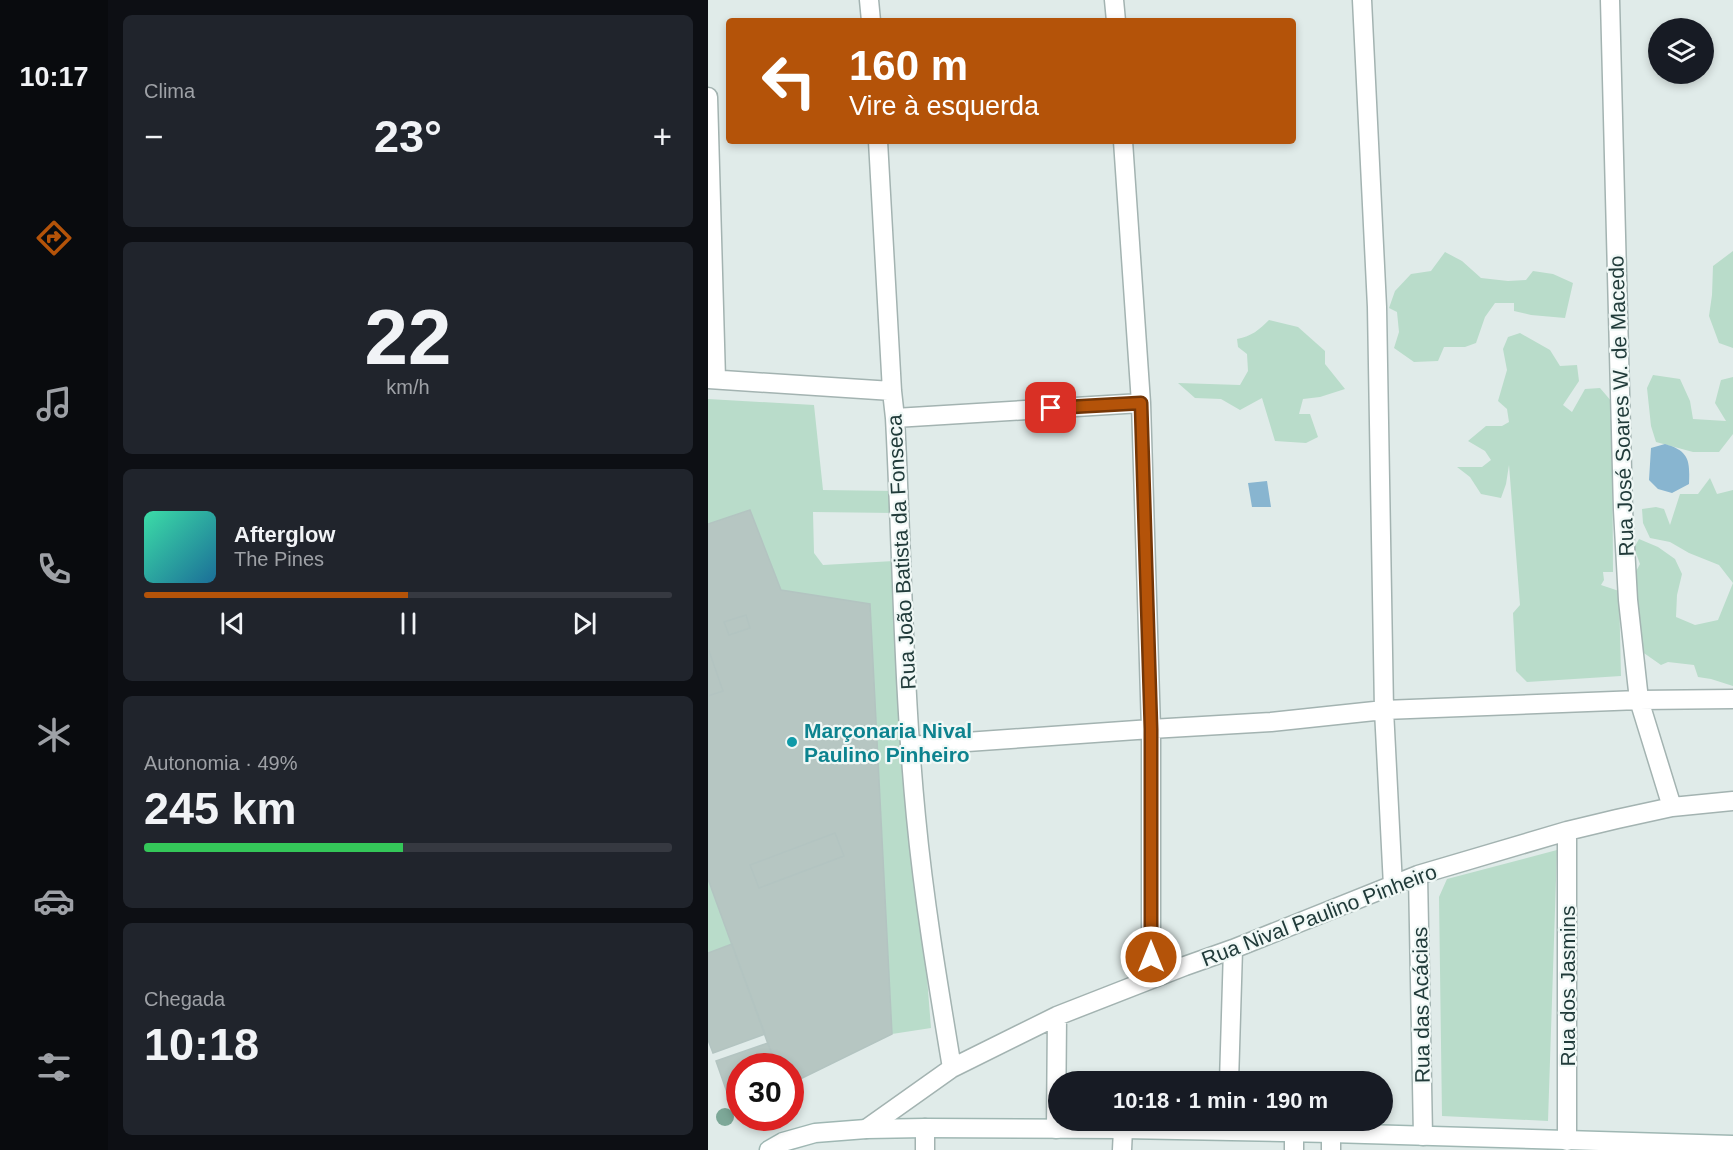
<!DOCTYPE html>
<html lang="pt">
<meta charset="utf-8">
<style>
:root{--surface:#171b24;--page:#20242c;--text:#f1f3f6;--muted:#9ea1a6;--line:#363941;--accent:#b45309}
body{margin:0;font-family:Arial,sans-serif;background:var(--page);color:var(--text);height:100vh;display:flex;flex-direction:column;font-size:22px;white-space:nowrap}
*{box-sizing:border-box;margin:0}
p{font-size:20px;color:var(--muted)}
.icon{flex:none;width:33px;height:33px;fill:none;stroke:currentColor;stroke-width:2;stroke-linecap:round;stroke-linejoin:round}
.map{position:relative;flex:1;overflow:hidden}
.drawer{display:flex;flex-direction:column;gap:15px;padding:15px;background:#0d0f14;width:600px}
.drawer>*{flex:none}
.hud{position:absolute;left:18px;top:18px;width:570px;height:126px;border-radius:6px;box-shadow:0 3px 9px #0003;background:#b45309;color:#fff;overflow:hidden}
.tools{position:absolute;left:940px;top:18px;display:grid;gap:12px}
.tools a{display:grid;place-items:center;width:66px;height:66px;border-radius:50%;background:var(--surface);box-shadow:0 3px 9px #0003;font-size:30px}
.speed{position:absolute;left:18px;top:1053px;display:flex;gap:12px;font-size:30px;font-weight:700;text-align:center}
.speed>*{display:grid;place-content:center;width:78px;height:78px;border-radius:50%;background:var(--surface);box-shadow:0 3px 9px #0003;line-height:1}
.speed .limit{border:9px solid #d22;background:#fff;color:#111}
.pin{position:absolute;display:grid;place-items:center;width:51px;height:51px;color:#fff;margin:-26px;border-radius:12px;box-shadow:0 3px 9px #0006}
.me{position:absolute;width:66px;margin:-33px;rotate:0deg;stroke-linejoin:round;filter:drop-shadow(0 0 4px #0008)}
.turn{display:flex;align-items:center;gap:21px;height:126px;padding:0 24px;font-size:27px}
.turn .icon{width:78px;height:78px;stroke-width:2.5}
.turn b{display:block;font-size:42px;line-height:51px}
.big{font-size:45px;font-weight:700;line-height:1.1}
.drawer .card{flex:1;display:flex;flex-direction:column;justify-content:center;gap:9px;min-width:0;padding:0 21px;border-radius:9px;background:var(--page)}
.drawer .dial{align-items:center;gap:0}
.dial b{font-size:78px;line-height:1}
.song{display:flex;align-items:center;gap:18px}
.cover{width:72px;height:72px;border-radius:9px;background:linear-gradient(135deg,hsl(160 70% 55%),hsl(200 70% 35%))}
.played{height:6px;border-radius:3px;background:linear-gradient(90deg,var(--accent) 50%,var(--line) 50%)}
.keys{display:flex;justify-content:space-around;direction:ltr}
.heat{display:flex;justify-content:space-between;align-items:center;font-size:33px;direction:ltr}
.charge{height:9px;border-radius:4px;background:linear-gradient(90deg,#34c759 49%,var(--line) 0)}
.trip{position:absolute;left:340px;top:1071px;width:345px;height:60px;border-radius:30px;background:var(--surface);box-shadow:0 3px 9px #0003;font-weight:700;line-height:60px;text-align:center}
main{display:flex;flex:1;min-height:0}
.tab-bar{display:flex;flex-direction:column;width:108px;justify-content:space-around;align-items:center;background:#090b0e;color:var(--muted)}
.tab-bar .icon{width:42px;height:42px}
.tab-bar .on{color:var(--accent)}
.tab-bar b{font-size:27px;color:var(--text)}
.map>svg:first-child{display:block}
</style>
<main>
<nav class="tab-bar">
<b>10:17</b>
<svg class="icon on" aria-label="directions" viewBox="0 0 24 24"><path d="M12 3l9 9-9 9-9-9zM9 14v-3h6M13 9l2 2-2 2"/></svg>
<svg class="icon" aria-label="music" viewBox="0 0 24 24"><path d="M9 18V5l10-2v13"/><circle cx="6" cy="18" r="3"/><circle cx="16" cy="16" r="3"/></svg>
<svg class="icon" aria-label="phone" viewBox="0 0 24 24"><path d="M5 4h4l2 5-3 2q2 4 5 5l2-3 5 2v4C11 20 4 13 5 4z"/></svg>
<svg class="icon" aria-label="climate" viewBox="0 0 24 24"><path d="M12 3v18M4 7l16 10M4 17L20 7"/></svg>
<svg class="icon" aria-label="car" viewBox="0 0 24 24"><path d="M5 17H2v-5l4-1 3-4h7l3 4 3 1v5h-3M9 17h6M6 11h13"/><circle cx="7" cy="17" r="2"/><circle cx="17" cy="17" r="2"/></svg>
<svg class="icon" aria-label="filters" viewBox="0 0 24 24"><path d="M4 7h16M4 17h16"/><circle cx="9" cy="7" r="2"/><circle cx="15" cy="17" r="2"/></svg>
</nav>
<section class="drawer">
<div class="card"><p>Clima</p>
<div class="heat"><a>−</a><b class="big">23°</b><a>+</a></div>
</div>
<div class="card dial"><b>22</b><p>km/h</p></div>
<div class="card">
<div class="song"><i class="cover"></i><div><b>Afterglow</b><p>The Pines</p></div></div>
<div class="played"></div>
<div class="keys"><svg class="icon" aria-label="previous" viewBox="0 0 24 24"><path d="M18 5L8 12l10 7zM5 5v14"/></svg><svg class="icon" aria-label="pause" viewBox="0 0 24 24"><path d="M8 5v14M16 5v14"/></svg><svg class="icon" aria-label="next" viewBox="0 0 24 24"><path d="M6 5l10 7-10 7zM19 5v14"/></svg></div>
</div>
<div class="card"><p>Autonomia · 49%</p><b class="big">245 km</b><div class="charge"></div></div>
<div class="card"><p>Chegada</p><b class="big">10:18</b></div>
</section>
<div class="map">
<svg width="1025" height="1150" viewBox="0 0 1025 1150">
<rect width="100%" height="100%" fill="#e0ebe9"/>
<path fill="#b9dcca" d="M1025 251V348L1011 343 1001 316 1004 295 1005 266Z
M737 252 754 261 773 278 800 281 818 280 825 271 845 274 865 283 857 318 823 315 806 311V303H787L777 317 768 343 757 347H736L730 361 706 362 686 348 691 332 689 312 681 308 687 291 703 274 723 271Z
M561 320 590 327 617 351V364L637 389 612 397 595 399 591 414H602L610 437 598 443 567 441 554 398 532 410 513 399 487 398 470 383 532 385 540 371 539 354 530 347 529 339C544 336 551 330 561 320Z
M812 333 842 350 852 366 869 365 871 381 855 405 864 412 877 389 892 388 904 402 905 572H895L896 580 893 585 911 591 913 676 819 682 808 671 805 613 812 605 801 465 798 484 793 498 773 494 762 477 749 467H774L783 460 777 451 760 441 778 426H794L801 422 799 409 790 401 799 370 795 349 800 337Z
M945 375 972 379 982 401 985 419 1018 421 1007 403 1013 380 1025 377V434L1011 452H985L948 442 943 426 939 388Z
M0 399 106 405 115 490 187 491V513L105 512 106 553 115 565 186 561 223 1028 184 1034 162 605 73 590 42 511 0 524Z
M1002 478 1009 494 1025 490V583L1011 565 981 553 962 542 942 538 935 523 934 509 948 507 956 509 962 525 972 494H990Z
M931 539 950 547 967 559 974 574 969 595 968 617 987 625 1010 620 1025 583V686L1003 679 990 677 986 665 960 662 953 665 933 651 925 577 932 564 926 548Z
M849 850 840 1121 734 1116 731 897 739 879Z
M0 879 24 944 0 953Z"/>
<path fill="#88b5d0" d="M957 444C981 451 982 460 981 484L964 493 950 489 941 480 943 448Z
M559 481 563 507H544L540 483Z"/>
<path fill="#b6c6c2" stroke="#b3c4c1" stroke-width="1.5" d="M42 510 73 590 162 604 184 1034 82 1084V1066H68L0 879V524Z
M38 615 42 628 21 635 16 622Z
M0 648 15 691 0 696Z
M127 833 136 856 51 888 42 865Z
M24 944 57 1034 5 1053 0 1040V953Z
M60 1043 68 1066H32V1091L20 1095 8 1061Z"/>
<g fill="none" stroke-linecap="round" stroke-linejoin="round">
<g stroke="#a3b3b1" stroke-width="21">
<path id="street" d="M161 0 163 21
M406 0 408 21
M654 0 669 307 676 710 685 886
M902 0 915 510 920 600 931 700 964 807
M0 97 8 379
M170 141 184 391 187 418C194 550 195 684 208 817 216 901 230 984 244 1068
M415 141 433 403 443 729V979
M0 379 184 391
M187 418 433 403
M202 746 443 729 563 722 676 710 931 700 1025 699
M859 831V1141
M710 875 715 1136
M521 1082 525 949
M158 1129 244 1068 349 1016 477 966 525 949 710 875 859 831 909 819 964 807 1025 801
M348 1129 349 1016
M217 1150V1128
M414 1150 415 1129
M586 1150V1132
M623 1150V1133"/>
</g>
<g stroke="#9fb7b3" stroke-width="21">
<path id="secondary" d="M61 1150 75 1142 107 1133 158 1129 217 1128 415 1129 623 1133 1025 1145"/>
</g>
<use href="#street" stroke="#fff" stroke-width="18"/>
<use href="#secondary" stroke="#fff" stroke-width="18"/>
</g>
<circle fill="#7da898" cx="17" cy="1117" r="9"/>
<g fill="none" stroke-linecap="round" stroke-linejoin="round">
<g stroke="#753606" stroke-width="15">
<path id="route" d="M343 408 433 403 443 729V957"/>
</g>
<use href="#route" stroke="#b45309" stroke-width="10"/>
</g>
<circle fill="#0f9aa8" stroke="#f0f8f6" stroke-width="2" cx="84" cy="742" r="6"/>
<g text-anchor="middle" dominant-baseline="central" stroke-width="4.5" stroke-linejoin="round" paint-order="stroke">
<g font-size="21" fill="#213b3a" stroke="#f0f8f6">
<text transform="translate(913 406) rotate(-92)">Rua José Soares W. de Macedo</text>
<text transform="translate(193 552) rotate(-93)">Rua João Batista da Fonseca</text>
<text transform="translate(611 915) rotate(-21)">Rua Nival Paulino Pinheiro</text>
<text transform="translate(859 986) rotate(-90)">Rua dos Jasmins</text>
<text transform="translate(713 1005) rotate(-91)">Rua das Acácias</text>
</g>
<g font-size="21" font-weight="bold" fill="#0d838f" stroke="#f0f8f6" text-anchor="start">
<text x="96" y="730">Marçonaria Nival<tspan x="96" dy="24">Paulino Pinheiro</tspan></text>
</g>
</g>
</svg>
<div class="tools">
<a><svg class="icon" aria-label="layers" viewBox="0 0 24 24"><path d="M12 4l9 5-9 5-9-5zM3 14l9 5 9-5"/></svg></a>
</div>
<div class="speed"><div class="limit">30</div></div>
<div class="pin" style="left:343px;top:408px;background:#d93025"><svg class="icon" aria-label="arrive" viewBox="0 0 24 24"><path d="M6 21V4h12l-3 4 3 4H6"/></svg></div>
<svg class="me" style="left:443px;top:957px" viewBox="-20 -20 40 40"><circle r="17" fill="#b45309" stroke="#fff" stroke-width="3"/><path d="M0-11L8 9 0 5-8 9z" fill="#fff"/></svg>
<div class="trip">10:18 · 1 min · 190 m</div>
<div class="hud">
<div class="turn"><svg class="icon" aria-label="left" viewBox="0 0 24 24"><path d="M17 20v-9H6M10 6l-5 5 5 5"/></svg><div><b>160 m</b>Vire à esquerda</div></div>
</div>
</div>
</main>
